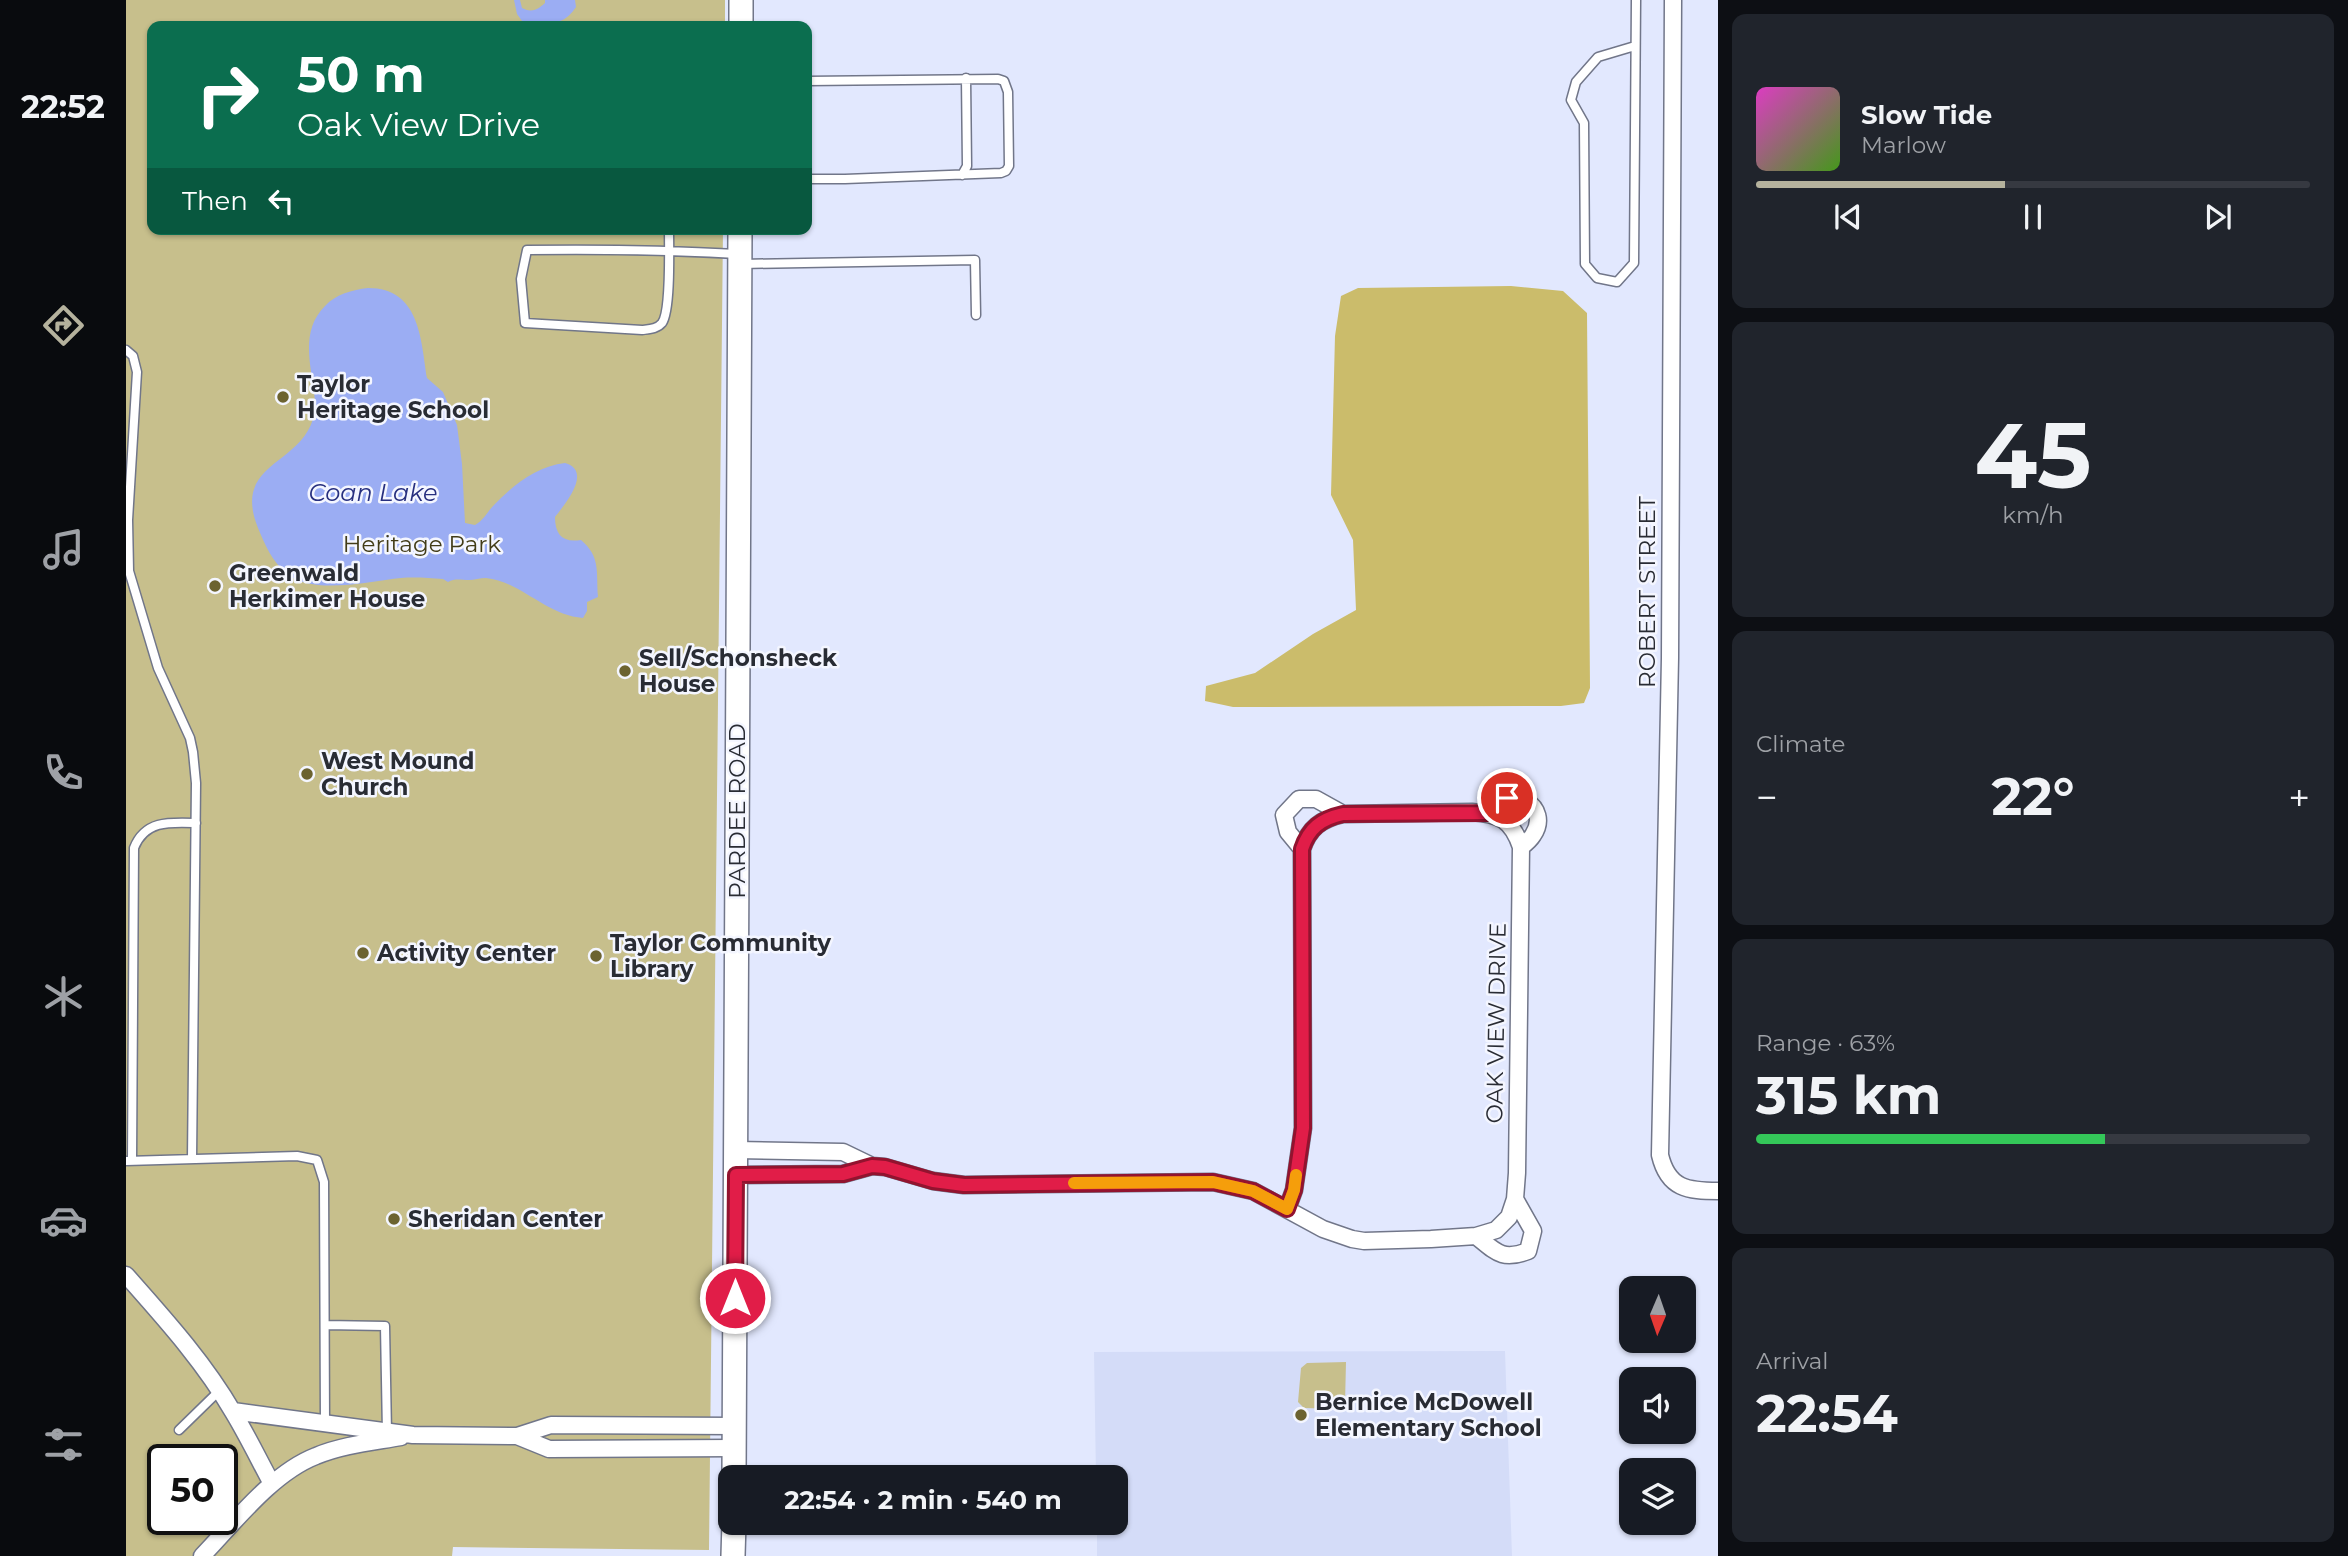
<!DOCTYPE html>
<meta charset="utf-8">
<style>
:root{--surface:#171b24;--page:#20242c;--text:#f1f3f6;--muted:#9ea1a6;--line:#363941;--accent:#b5b29d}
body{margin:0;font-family:Montserrat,sans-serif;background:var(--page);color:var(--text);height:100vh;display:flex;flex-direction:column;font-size:26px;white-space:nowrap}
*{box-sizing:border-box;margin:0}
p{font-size:23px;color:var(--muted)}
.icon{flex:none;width:38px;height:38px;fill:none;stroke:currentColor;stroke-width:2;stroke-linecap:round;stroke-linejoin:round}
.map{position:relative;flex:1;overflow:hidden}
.sheet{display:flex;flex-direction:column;gap:14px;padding:14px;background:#0d0f14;width:630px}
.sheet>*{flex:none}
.banner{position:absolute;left:21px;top:21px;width:665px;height:214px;border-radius:14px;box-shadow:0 2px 5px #0004;background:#0b6e4f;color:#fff;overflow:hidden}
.needle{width:46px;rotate:182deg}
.buttons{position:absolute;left:1493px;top:1276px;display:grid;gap:14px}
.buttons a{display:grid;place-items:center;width:77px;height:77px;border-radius:14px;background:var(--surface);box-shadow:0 2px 5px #0004;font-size:35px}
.speed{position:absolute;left:21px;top:1444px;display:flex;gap:14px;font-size:35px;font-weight:700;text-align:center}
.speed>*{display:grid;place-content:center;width:91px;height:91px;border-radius:50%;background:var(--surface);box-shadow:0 2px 5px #0004;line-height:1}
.speed .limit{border:4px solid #111;border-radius:10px;background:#fff;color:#111}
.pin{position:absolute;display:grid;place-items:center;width:60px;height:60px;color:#fff;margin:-30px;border:4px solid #fff;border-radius:50%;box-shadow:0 2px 7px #0007}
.me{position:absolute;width:77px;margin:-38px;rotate:0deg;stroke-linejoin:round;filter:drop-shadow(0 0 5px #0008)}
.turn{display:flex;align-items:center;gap:24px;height:147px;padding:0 35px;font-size:32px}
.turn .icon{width:91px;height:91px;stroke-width:2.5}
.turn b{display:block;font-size:49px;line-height:60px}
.then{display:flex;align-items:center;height:66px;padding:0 35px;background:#0003;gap:14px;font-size:26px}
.big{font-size:52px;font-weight:700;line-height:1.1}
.sheet .card{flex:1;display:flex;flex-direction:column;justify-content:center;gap:10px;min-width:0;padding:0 24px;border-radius:14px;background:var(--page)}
.sheet .dial{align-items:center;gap:0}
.dial b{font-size:91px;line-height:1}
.song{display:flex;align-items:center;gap:21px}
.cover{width:84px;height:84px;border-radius:10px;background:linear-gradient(135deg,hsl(310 70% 55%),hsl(100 70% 35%))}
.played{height:7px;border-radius:4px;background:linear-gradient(90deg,var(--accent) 45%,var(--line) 45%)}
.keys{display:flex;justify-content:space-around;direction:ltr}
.heat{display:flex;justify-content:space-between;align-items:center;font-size:38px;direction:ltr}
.charge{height:10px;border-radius:5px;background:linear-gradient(90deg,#34c759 63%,var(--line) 0)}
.trip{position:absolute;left:592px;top:1465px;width:410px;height:70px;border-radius:14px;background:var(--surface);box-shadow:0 2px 5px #0004;font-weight:700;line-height:70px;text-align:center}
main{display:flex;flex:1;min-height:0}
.menu{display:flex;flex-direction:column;width:126px;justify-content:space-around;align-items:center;background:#090b0e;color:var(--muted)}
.menu .icon{width:49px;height:49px}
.menu .selected{color:var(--accent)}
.menu b{font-size:32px;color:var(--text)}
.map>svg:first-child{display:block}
</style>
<main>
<nav class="menu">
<b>22:52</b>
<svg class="icon selected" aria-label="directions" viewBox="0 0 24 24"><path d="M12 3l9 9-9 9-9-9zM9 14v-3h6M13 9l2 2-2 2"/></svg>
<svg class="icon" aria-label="music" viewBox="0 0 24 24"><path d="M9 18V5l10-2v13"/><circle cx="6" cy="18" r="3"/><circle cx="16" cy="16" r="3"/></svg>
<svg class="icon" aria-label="phone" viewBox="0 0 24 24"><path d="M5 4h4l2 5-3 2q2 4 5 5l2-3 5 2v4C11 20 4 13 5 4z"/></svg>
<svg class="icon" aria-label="climate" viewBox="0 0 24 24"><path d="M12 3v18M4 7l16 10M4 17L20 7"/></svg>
<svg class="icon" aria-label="car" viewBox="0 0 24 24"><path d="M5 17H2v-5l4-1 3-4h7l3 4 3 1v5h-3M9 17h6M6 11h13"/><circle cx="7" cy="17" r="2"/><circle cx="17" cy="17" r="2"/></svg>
<svg class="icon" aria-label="filters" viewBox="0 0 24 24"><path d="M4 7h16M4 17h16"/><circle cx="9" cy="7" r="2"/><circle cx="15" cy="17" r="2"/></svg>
</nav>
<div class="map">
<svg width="1592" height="1556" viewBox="0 0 1592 1556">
<rect width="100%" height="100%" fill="#e2e8fe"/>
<path fill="#d4dcf8" d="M1379 1351 1386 1556H971V1523L989 1522V1477H970L968 1352Z"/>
<path fill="#c7bf8c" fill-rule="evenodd" d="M0 0H599V26H26V229H597L583 1550 327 1547 326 1556H0ZM37 1460H96V1519H37Z
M1220 1362 1219 1404 1212 1409 1178 1408 1172 1402 1175 1368 1181 1363Z"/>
<path fill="#cbbc6b" d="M1385 286 1437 291 1461 313 1464 688 1458 703 1435 706 1107 707 1079 701 1080 686 1129 673 1187 634 1230 610 1227 540 1205 495 1209 336 1215 296 1232 288Z"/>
<path fill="#9badf3" d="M388 0H394L396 8C406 13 411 10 419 3V0H449L450 7C441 20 434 23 418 24L414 21H396L391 14Z
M242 288C294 288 295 340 301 378L317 392 331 425 336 464 339 523 349 525C358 520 361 512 368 505 387 485 411 466 439 463 467 471 439 504 429 517 429 535 437 543 455 540 475 557 470 572 472 597L461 602V611L457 618C421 616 394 581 360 578 354 578 348 580 343 580 335 580 329 578 322 582L317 579C303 578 289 577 275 578 243 581 186 596 160 573 146 561 139 545 132 528 106 463 173 466 187 419 190 410 189 401 188 392 184 362 175 330 199 306 210 294 226 290 242 288Z"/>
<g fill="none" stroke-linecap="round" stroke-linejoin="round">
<g stroke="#717689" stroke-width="11">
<path id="lane" d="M1509 46 1472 57 1450 82 1445 100 1458 123 1459 264 1471 278 1491 282 1508 263 1510 0
M681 81 872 79 878 81 882 92 883 166 880 171 875 173 719 179H681
M836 175 841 166 840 78
M543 229C543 247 545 311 536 323 531 329 524 329 516 330L399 323 395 279 401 250C471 249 541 250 611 254
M616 264 849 260 850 315
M0 350 7 356 11 372 2 520 3 571 32 668 64 738 67 752 70 783 66 1159
M0 1161 171 1156 191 1160 198 1182 199 1423
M6 1161 8 848C19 820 44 822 70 823
M199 1325 259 1326 261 1433
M53 1430 93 1391"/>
</g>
<g stroke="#717689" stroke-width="19">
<path id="street" d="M1547 0 1544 658 1534 1155C1542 1189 1562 1191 1592 1191
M1363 813C1385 781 1426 807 1407 835 1404 840 1399 844 1395 847
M1176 849 1162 832 1158 815 1173 799H1190L1217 814
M746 1166 759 1167 807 1181 838 1185 1087 1182 1127 1191 1197 1229 1226 1239 1238 1241 1305 1239 1350 1236 1370 1230 1383 1217 1389 1199 1391 1173 1395 847C1386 820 1374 814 1346 812L1217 814C1195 819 1183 828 1176 849L1177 1128 1168 1190 1161 1209
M610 1175 717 1174 746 1166 717 1152 610 1150
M1350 1236C1370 1252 1376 1261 1402 1251L1407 1231 1389 1199
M0 1275C38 1318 78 1362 107 1412 121 1435 133 1460 146 1484
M107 1411 287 1435 391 1436 425 1425 608 1426
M391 1436 423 1449 608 1448
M76 1556C108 1523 146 1473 190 1456 216 1445 247 1442 275 1437"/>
</g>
<g stroke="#717689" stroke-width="26">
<path id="secondary" d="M615 26V0
M608 1477 614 229
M607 1556 608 1522"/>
</g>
<use href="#lane" stroke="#fff" stroke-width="8"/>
<use href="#street" stroke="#fff" stroke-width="16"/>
<use href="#secondary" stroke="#fff" stroke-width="23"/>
</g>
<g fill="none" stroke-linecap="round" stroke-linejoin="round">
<g stroke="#92132f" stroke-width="18">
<path id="route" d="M609 1298 610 1175 717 1174 746 1166 759 1167 807 1181 838 1185 1087 1182 1127 1191 1161 1209 1168 1190 1177 1128 1176 849C1183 828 1195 819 1217 814L1363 813 1368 805 1381 798"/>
</g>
<use href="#route" stroke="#e11d48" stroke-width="12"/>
<path stroke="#f59e0b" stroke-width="12" d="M948 1183 1087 1182 1127 1191 1161 1209 1168 1190 1170 1175"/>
</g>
<g fill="#6c6330" stroke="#f4f6ff" stroke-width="2.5">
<circle cx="157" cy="397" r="7"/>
<circle cx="89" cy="586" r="7"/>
<circle cx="499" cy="671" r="7"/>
<circle cx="181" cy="774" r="7"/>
<circle cx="237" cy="953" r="7"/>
<circle cx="470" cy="956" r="7"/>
<circle cx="268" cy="1219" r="7"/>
<circle cx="1175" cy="1415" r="7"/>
</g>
<g text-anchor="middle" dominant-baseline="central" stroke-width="5" stroke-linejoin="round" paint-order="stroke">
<g font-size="23" font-weight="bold" fill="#292c34" stroke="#f4f6ff" text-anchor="start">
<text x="171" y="384">Taylor<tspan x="171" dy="26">Heritage School</tspan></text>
<text x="103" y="573">Greenwald<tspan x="103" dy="26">Herkimer House</tspan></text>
<text x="513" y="658">Sell/Schonsheck<tspan x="513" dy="26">House</tspan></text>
<text x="195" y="761">West Mound<tspan x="195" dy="26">Church</tspan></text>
<text x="484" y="943">Taylor Community<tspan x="484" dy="26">Library</tspan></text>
<text x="251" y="953">Activity Center</text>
<text x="282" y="1219">Sheridan Center</text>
<text x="1189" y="1402">Bernice McDowell<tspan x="1189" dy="26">Elementary School</tspan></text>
</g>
<g font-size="23" fill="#423c18" stroke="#f4f6ff">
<text x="296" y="544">Heritage Park</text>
</g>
<g font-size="23" fill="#292c34" stroke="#f4f6ff">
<text transform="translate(1521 592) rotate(-90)">ROBERT STREET</text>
<text transform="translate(611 811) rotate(-90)">PARDEE ROAD</text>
<text transform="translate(1370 1023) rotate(-89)">OAK VIEW DRIVE</text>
</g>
<g font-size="24" font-style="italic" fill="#272f7f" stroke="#f4f6ff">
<text x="247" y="492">Coan Lake</text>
</g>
</g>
</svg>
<div class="buttons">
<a><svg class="needle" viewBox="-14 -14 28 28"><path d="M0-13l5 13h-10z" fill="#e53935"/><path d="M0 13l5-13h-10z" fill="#9ea1a6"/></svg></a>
<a><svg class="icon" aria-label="sound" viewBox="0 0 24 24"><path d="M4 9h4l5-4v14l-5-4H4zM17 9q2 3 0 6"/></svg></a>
<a><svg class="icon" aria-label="layers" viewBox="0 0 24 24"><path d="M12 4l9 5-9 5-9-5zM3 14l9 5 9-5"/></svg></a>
</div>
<div class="speed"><div class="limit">50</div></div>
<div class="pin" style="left:1381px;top:798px;background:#d93025"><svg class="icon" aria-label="arrive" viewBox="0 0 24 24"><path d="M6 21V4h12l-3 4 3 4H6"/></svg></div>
<svg class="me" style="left:609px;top:1298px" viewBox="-20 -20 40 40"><circle r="17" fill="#e11d48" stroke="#fff" stroke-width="3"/><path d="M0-11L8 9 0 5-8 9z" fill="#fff"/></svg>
<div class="trip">22:54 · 2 min · 540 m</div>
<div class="banner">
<div class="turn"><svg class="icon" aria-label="right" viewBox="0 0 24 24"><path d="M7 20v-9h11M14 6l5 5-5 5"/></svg><div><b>50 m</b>Oak View Drive</div></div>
<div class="then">Then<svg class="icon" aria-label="left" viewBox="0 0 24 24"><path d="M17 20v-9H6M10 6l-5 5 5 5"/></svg></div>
</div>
</div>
<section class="sheet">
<div class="card">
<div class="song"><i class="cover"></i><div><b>Slow Tide</b><p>Marlow</p></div></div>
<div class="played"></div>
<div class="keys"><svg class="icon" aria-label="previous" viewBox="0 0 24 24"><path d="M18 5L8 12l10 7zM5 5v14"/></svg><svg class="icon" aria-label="pause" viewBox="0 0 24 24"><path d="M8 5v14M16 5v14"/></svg><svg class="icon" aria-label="next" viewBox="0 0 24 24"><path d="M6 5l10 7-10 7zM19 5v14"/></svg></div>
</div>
<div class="card dial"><b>45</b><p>km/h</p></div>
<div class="card"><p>Climate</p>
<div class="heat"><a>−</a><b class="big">22°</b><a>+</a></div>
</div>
<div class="card"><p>Range · 63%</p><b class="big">315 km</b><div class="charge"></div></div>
<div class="card"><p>Arrival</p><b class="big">22:54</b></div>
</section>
</main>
